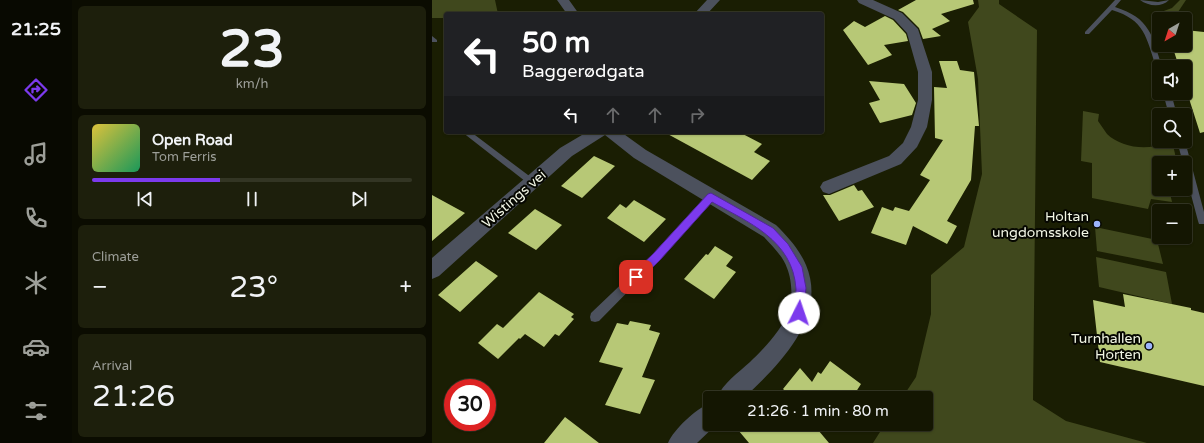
<!DOCTYPE html>
<meta charset="utf-8">
<style>
:root{--surface:#141602;--page:#1d1f0c;--text:#f1f3f6;--muted:#9d9f99;--line:#333524;--accent:#7c3aed}
body{margin:0;font-family:"Varela Round",sans-serif;background:var(--page);color:var(--text);height:100vh;display:flex;flex-direction:column;font-size:15px;white-space:nowrap}
*{box-sizing:border-box;margin:0}
p{font-size:13px;color:var(--muted)}
.icon{flex:none;width:22px;height:22px;fill:none;stroke:currentColor;stroke-width:2;stroke-linecap:round;stroke-linejoin:round}
.map{position:relative;flex:1;overflow:hidden}
.details{display:flex;flex-direction:column;gap:6px;padding:6px;background:#0b0c01;width:360px}
.details>*{flex:none}
.banner{position:absolute;left:12px;top:12px;width:380px;height:122px;border-radius:4px;box-shadow:0 1px 3px #0004,0 0 0 1px var(--line);background:#202124;color:#fff;overflow:hidden}
.needle{width:26px;rotate:219deg}
.tools{position:absolute;left:720px;top:12px;display:grid;gap:8px}
.tools a{display:grid;place-items:center;width:40px;height:40px;border-radius:4px;background:var(--surface);box-shadow:0 1px 3px #0004,0 0 0 1px var(--line);font-size:20px}
.speed{position:absolute;left:12px;top:379px;display:flex;gap:8px;font-size:20px;font-weight:700;text-align:center}
.speed>*{display:grid;place-content:center;width:52px;height:52px;border-radius:50%;background:var(--surface);box-shadow:0 1px 3px #0004,0 0 0 1px var(--line);line-height:1}
.speed .limit{border:6px solid #d22;background:#fff;color:#111}
.pin{position:absolute;display:grid;place-items:center;width:34px;height:34px;color:#fff;margin:-17px;border-radius:8px;box-shadow:0 2px 6px #0006}
.me{position:absolute;width:44px;margin:-22px;rotate:4deg;stroke-linejoin:round;filter:drop-shadow(0 0 3px #0008)}
.turn{display:flex;align-items:center;gap:14px;height:84px;padding:0 12px;font-size:18px}
.turn .icon{width:52px;height:52px;stroke-width:2.5}
.turn b{display:block;font-size:28px;line-height:34px}
.lanes{display:flex;align-items:center;height:38px;padding:0 12px;background:#0003;justify-content:center;gap:20px;direction:ltr}
.lanes .off{opacity:.35}
.big{font-size:30px;font-weight:600;line-height:1.1}
.details .widget{flex:1;display:flex;flex-direction:column;justify-content:center;gap:6px;min-width:0;padding:0 14px;border-radius:6px;background:var(--page)}
.details .dial{align-items:center;gap:0}
.dial b{font-size:52px;line-height:1}
.song{display:flex;align-items:center;gap:12px}
.cover{width:48px;height:48px;border-radius:6px;background:linear-gradient(135deg,hsl(50 70% 55%),hsl(150 70% 35%))}
.played{height:4px;border-radius:2px;background:linear-gradient(90deg,var(--accent) 40%,var(--line) 40%)}
.keys{display:flex;justify-content:space-around;direction:ltr}
.heat{display:flex;justify-content:space-between;align-items:center;font-size:22px;direction:ltr}
.trip{position:absolute;left:271px;top:391px;width:230px;height:40px;border-radius:4px;background:var(--surface);box-shadow:0 1px 3px #0004,0 0 0 1px var(--line);font-weight:600;line-height:40px;text-align:center}
main{display:flex;flex:1;min-height:0}
.tabs{display:flex;flex-direction:column;width:72px;justify-content:space-around;align-items:center;background:#080901;color:var(--muted)}
.tabs .icon{width:28px;height:28px}
.tabs .current{color:var(--accent)}
.tabs b{font-size:18px;color:var(--text)}
.map>svg:first-child{display:block}
</style>
<main>
<nav class="tabs">
<b>21:25</b>
<svg class="icon current" aria-label="directions" viewBox="0 0 24 24"><path d="M12 3l9 9-9 9-9-9zM9 14v-3h6M13 9l2 2-2 2"/></svg>
<svg class="icon" aria-label="music" viewBox="0 0 24 24"><path d="M9 18V5l10-2v13"/><circle cx="6" cy="18" r="3"/><circle cx="16" cy="16" r="3"/></svg>
<svg class="icon" aria-label="phone" viewBox="0 0 24 24"><path d="M5 4h4l2 5-3 2q2 4 5 5l2-3 5 2v4C11 20 4 13 5 4z"/></svg>
<svg class="icon" aria-label="climate" viewBox="0 0 24 24"><path d="M12 3v18M4 7l16 10M4 17L20 7"/></svg>
<svg class="icon" aria-label="car" viewBox="0 0 24 24"><path d="M5 17H2v-5l4-1 3-4h7l3 4 3 1v5h-3M9 17h6M6 11h13"/><circle cx="7" cy="17" r="2"/><circle cx="17" cy="17" r="2"/></svg>
<svg class="icon" aria-label="filters" viewBox="0 0 24 24"><path d="M4 7h16M4 17h16"/><circle cx="9" cy="7" r="2"/><circle cx="15" cy="17" r="2"/></svg>
</nav>
<section class="details">
<div class="widget dial"><b>23</b><p>km/h</p></div>
<div class="widget">
<div class="song"><i class="cover"></i><div><b>Open Road</b><p>Tom Ferris</p></div></div>
<div class="played"></div>
<div class="keys"><svg class="icon" aria-label="previous" viewBox="0 0 24 24"><path d="M18 5L8 12l10 7zM5 5v14"/></svg><svg class="icon" aria-label="pause" viewBox="0 0 24 24"><path d="M8 5v14M16 5v14"/></svg><svg class="icon" aria-label="next" viewBox="0 0 24 24"><path d="M6 5l10 7-10 7zM19 5v14"/></svg></div>
</div>
<div class="widget"><p>Climate</p>
<div class="heat"><a>−</a><b class="big">23°</b><a>+</a></div>
</div>
<div class="widget"><p>Arrival</p><b class="big">21:26</b></div>
</section>
<div class="map">
<svg width="772" height="443" viewBox="0 0 772 443">
<rect width="100%" height="100%" fill="#1a1e03"/>
<path fill="#40481d" d="M0 0H63L66 14H14V18H0Z
M546 0H567V4L605 30 601 400 634 421 715 443H441L453 424H494V398H470L484 377 499 314V275L532 247 550 174 546 79 536 22 547 7Z
M748 0H754L746 12 732 17 729 12 740 8Z
M651 111 667 114 666 121C669 125 672 130 675 134 688 147 717 152 733 142L741 145 745 163H727V189H737L740 202 719 199 716 209 660 198V163L649 161Z
M663 227 725 240 731 264 665 251Z
M664 257 734 272 740 304 667 287Z"/>
<path fill="#b7c876" d="M484 0H541L542 4 509 14 518 21 500 29 509 36 491 39 487 28 471 12 466 10Z
M453 16 461 20 474 34 476 41 452 45 460 55 436 65 411 30 422 21 433 27Z
M753 30 772 32V132L768 133 753 86V67H747L740 45H753Z
M507 61H525L528 70 542 72 547 126H543L539 180 515 221 525 226 515 244 481 226 474 245 439 233 450 207 461 211 463 207 477 211 498 180 488 175 511 140 503 138 502 87 515 88Z
M437 81 472 84 484 103 480 115 448 123 437 103 448 100Z
M232 132H307L330 144 322 152 338 161 320 180Z
M162 156 183 166 150 198 129 186Z
M422 185 426 191 430 190 442 207 407 221 391 195H398Z
M0 195 33 213 0 241Z
M202 200 234 219 212 242 175 218 188 204 194 208Z
M103 209 130 225 104 250 76 233Z
M283 246 301 257 294 266 304 272 282 299 252 279 274 254 276 255Z
M44 261 66 276 28 312 6 295Z
M107 292 142 314 139 317 142 319 127 336 123 334 112 347 93 334 88 339 87 338 66 359 46 343 65 324 71 328Z
M691 294 759 308V310L772 313V386L668 362 661 300 693 307Z
M198 321 219 325 217 330 228 333 210 377 223 380 208 414 173 405 191 368 167 362 185 323 196 325Z
M398 361 429 384 420 398H361L351 389 368 368 380 382 386 372 389 374Z
M133 417 167 443H112Z
M301 424H381L397 443H317Z"/>
<g fill="none" stroke-linecap="round" stroke-linejoin="round">
<path fill="#4c515d" fill-rule="evenodd" d="M683 0H689L683 7C718 18 720 35 730 67H727V69L724 67C714 37 713 20 680 10L657 34H653V32Z
M708 0 726 2 737 0C729 8 716 6 708 0Z
M0 36 5 40V42H0Z
M731 93H739L745 115H737Z
M30 132H39L104 181 105 183 104 185H98Z
M745 141H753L772 212V224H767L766 221 753 172V163H751Z
M279 193 282 194 283 197 282 200 227 260 167 321 163 322 159 321 158 317 159 313 221 254 276 194Z"/>
<path fill="#4c515d" fill-rule="evenodd" d="M125 0H137L147 14H135Z
M275 0H288L275 14H262Z
M425 0H441L470 13 486 29 500 72V100L495 127 485 147 469 164 397 194 391 192 388 187 391 182 457 156 471 143 479 127 486 100V72L475 33 462 19 427 3Z
M155 132H189L214 150 344 225C356 237 367 249 374 265 396 317 347 365 312 398H285C291 383 306 373 318 362 331 350 351 328 357 311 361 300 360 280 355 268 351 256 340 246 332 237L202 158 173 135 140 156 7 276 0 279V258L128 148Z
M278 403V424H285L265 443H236C242 429 264 409 278 403Z"/>
</g>
<path fill="#7c3aed" stroke="#51269a" d="M279 193 341 228 356 244 370 267 374 288 371 317 367 318 364 317 362 313C363 305 364 297 364 289 361 240 316 222 280 202L228 260 207 281 204 282 200 281 199 277 200 274 221 254 276 194Z"/>
<g fill="#9cb4fd" stroke="#060701" stroke-width="1.5">
<circle cx="665" cy="224" r="4"/>
<circle cx="717" cy="346" r="4"/>
</g>
<g text-anchor="middle" dominant-baseline="central" stroke-width="4" stroke-linejoin="round" paint-order="stroke">
<g font-size="14" fill="#f2f6e5" stroke="#060701">
<text transform="translate(82 199) rotate(-41)">Wistings vei</text>
</g>
<g font-size="14" fill="#f2f6e5" stroke="#060701" text-anchor="end">
<text x="657" y="216">Holtan<tspan x="657" dy="16">ungdomsskole</tspan></text>
<text x="709" y="338">Turnhallen<tspan x="709" dy="16">Horten</tspan></text>
</g>
</g>
</svg>
<div class="tools">
<a><svg class="needle" viewBox="-14 -14 28 28"><path d="M0-13l5 13h-10z" fill="#e53935"/><path d="M0 13l5-13h-10z" fill="#9d9f99"/></svg></a>
<a><svg class="icon" aria-label="sound" viewBox="0 0 24 24"><path d="M4 9h4l5-4v14l-5-4H4zM17 9q2 3 0 6"/></svg></a>
<a><svg class="icon" aria-label="search" viewBox="0 0 24 24"><circle cx="10" cy="10" r="6"/><path d="M15 15l6 6"/></svg></a>
<a>+</a>
<a>−</a>
</div>
<div class="speed"><div class="limit">30</div></div>
<div class="pin" style="left:204px;top:277px;background:#d93025"><svg class="icon" aria-label="arrive" viewBox="0 0 24 24"><path d="M6 21V4h12l-3 4 3 4H6"/></svg></div>
<svg class="me" style="left:367px;top:313px" viewBox="-20 -20 40 40"><circle r="19" fill="#fff"/><path d="M0-13L10 11 0 6-10 11z" fill="#7c3aed"/></svg>
<div class="trip">21:26 · 1 min · 80 m</div>
<div class="banner">
<div class="turn"><svg class="icon" aria-label="left" viewBox="0 0 24 24"><path d="M17 20v-9H6M10 6l-5 5 5 5"/></svg><div><b>50 m</b>Baggerødgata</div></div>
<div class="lanes"><svg class="icon" aria-label="left" viewBox="0 0 24 24"><path d="M17 20v-9H6M10 6l-5 5 5 5"/></svg><svg class="icon off" aria-label="ahead" viewBox="0 0 24 24"><path d="M12 20V5M6 11l6-6 6 6"/></svg><svg class="icon off" aria-label="ahead" viewBox="0 0 24 24"><path d="M12 20V5M6 11l6-6 6 6"/></svg><svg class="icon off" aria-label="right" viewBox="0 0 24 24"><path d="M7 20v-9h11M14 6l5 5-5 5"/></svg></div>
</div>
</div>
</main>
